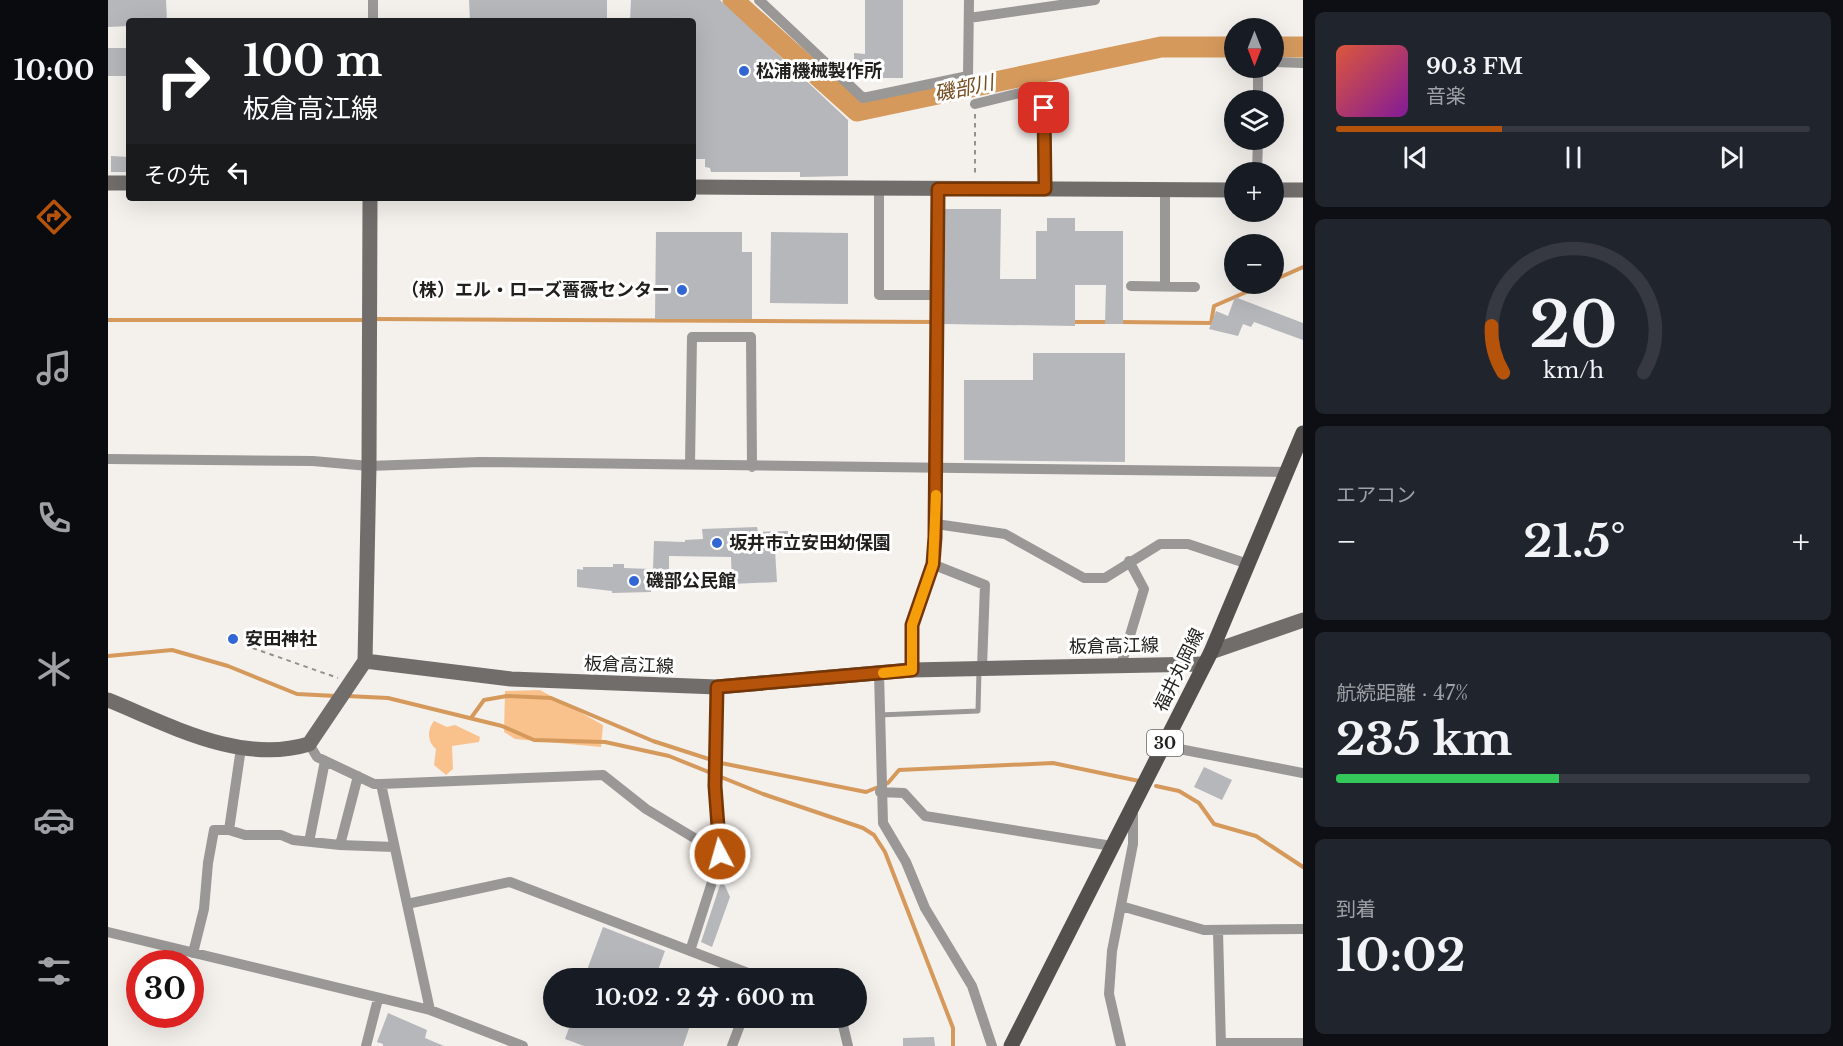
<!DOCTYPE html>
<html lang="ja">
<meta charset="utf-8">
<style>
:root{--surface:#171b24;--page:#20242c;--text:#f1f3f6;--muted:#9ea1a6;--line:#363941;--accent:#b45309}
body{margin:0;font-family:"Libre Baskerville","Noto Sans JP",serif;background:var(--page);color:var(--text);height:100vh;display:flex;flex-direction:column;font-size:22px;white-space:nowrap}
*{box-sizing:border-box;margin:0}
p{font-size:20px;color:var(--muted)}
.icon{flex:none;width:33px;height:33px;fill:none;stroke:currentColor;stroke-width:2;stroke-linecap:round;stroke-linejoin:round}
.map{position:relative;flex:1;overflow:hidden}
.drawer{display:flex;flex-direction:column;gap:12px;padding:12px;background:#0d0f14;width:540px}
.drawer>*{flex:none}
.top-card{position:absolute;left:18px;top:18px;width:570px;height:183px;border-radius:6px;box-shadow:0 6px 24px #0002;background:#202124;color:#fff;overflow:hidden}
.needle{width:39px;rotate:180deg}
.fabs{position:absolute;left:1116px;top:18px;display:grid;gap:12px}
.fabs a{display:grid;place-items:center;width:60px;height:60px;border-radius:50%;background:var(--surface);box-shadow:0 6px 24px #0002;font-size:30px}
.speed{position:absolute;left:18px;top:950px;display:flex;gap:12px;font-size:30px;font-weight:700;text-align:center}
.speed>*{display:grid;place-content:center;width:78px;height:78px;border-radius:50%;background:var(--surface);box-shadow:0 6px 24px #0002;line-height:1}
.speed .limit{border:9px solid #d22;background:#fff;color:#111}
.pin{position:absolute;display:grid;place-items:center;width:51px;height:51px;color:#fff;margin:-26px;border-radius:12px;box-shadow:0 3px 9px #0006}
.me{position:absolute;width:66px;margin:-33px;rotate:354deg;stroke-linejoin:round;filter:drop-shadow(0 0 4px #0008)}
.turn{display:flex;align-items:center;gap:21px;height:126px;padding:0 18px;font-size:27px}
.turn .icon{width:78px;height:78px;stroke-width:2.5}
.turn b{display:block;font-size:42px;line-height:51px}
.then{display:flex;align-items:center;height:57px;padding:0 18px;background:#0003;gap:12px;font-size:22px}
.big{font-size:45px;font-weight:800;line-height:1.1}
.drawer .widget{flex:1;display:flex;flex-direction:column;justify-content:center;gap:9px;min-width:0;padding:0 21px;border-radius:9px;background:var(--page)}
.drawer .dial{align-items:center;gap:0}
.dial svg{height:156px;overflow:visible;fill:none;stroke:var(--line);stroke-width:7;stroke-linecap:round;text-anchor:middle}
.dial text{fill:var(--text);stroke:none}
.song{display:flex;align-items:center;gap:18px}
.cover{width:72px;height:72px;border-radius:9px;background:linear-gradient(135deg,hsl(10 70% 55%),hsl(290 70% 35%))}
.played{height:6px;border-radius:3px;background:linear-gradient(90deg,var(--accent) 35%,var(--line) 35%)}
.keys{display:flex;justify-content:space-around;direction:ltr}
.heat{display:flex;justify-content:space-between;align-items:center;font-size:33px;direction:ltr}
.charge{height:9px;border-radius:4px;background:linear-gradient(90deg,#34c759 47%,var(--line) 0)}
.trip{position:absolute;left:435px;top:968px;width:324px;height:60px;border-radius:30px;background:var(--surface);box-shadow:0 6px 24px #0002;font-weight:800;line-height:60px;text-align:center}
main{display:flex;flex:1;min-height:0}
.menu{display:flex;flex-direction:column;width:108px;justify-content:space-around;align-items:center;background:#090b0e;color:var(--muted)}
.menu .icon{width:42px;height:42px}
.menu .on{color:var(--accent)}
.menu b{font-size:27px;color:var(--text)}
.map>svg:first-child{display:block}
</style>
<main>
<nav class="menu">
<b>10:00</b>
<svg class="icon on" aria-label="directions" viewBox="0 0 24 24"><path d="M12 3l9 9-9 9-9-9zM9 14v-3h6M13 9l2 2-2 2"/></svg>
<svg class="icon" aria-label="music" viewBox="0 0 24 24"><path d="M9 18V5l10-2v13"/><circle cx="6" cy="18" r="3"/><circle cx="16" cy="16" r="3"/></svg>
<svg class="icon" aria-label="phone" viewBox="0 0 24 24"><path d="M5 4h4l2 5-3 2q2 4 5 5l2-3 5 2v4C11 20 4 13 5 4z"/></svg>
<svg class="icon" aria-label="climate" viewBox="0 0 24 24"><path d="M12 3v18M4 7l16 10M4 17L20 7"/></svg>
<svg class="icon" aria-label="car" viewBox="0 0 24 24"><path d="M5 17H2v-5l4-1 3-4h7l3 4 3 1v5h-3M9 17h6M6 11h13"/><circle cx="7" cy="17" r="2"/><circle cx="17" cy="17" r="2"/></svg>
<svg class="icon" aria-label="filters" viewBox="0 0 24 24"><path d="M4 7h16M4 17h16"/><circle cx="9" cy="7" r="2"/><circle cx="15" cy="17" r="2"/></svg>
</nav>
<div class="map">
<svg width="1195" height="1046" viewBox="0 0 1195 1046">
<rect width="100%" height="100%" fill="#f4f0ec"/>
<path fill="#f9c28c" d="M432 690 495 725 493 747 407 739 396 732 397 691Z
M326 721 339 727 347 725 372 737 371 742 344 746 345 769 338 775 326 765 328 749C319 741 319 730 326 721Z"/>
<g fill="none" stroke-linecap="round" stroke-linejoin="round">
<path stroke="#d5995c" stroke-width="4" d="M1166 280 1195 267
M265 319 827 322
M0 320H257
M964 322H1001
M1012 322 1103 323 1106 306 1157 284
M0 656 64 650 120 666 189 694 228 696
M239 696 280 698 394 726 426 740 497 742 561 756 655 794 755 828 766 835 777 852 845 1028V1046
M363 718 376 700 399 696 443 698 545 741 613 763 758 792 780 783 791 770 945 763 1031 781
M1048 786 1071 791 1091 803 1106 824 1148 836 1195 867"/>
<path stroke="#d5995c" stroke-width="21" d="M625 0 749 111 1053 47H1126
M1166 47H1195"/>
</g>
<path fill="#b5b7bb" d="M0 0H58L59 21H21V26L0 27Z
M361 0H499V21H362Z
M523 0H612L740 120V176L692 177V172H603L602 168 597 167V159H585V21H522Z
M757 0H795V78H746V53L757 54Z
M0 48H21V76H0Z
M3 156 21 157V172H3Z
M837 209H893L892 279H928V231H939V218H967V231H1015V324H997L998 285H967V326L836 324Z
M548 232H634V252H644V319H547Z
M663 232 740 233V304L662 303Z
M1127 297 1195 323V340L1146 322 1143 327 1135 324 1130 336 1101 329 1108 311 1120 316Z
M925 353H1017V462L856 460V380H925Z
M649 527 650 532 680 531 681 549 667 550 669 582 624 584 623 557 561 556V570L545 569 546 541 577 542V540L595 539 594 529Z
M505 564H516V568L543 569V592L504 593V591L469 587V569L475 570V567H505Z
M1096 767 1124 780 1114 800 1086 787Z
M614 879 622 897 604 947 593 942Z
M495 927 557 951 550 970 570 978H476Z
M280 1013 319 1030 317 1038 336 1046H275V1044L269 1042Z
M465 1017H585L575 1046H476L457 1039Z
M826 1037 827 1046H795V1038Z"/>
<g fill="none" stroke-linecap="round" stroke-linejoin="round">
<path stroke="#93908d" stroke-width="2" stroke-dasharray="4.5 4.5" stroke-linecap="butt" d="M867 114V177
M136 645 230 678"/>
<path stroke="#999896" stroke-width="5" d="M771 715 870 711 871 670"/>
<path stroke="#999896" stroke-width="10" d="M651 0 755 98 860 76 861 0
M861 18 987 0
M265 21V0
M1166 62 1195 63
M1150 100V68
M867 104 936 87 937 189
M1149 172 1150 140
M771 188V295H828
M1023 286 1087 287
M1057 286V189
M0 459 205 461 261 466 372 462 1179 472
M582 465 584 337H643L644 467
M828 524 897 534 976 578H997L1052 544H1080L1140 564
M824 564 877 585 874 667
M1013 665 1036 589 1021 561
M803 670 804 625 824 564 827 537 830 189
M771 673 775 823 798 862 817 908 864 986 884 1046
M201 744 209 757 266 784H273L322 1010
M1056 746 1195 773
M273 784 495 775 538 809 613 854
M772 792 796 793 817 816 1004 846
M121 830 133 748
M201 842 217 761
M232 845 250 776
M299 904 402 882 653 978
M1013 906 1096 930 1195 929
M1110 931 1113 1046
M0 932 322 1010 415 1046
M582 951 613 854 607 786 609 687
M85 953 96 909 100 863 106 830H121L137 835H173L185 840 232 845 286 847
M733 1017 740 1046
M1113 1043H1195
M258 1046 270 999
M624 1046 635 1017
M1013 1046 1001 994 1004 951 1025 844V809"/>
<path stroke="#706d6b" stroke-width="15" d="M0 183H21
M585 187 1126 190
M1166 190H1195
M1103 652 1195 620
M257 661 403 679 609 687 803 670 1096 664
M257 661 261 466 262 198
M0 700C62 725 133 765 201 744L257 661"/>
<path stroke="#53504e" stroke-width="15" d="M903 1046 1103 652 1195 433"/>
</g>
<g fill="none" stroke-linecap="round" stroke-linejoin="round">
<g stroke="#753606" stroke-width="15">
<path id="route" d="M612 854 607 786 609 687 804 670V625L825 564 827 537 830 189H937L936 108"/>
</g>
<use href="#route" stroke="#b45309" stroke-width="10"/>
<path stroke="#f59e0b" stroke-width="10" d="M775 673 804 670V625L825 564 828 495"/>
</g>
<g fill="#3366d5" stroke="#fff" stroke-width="2">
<circle cx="636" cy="71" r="6"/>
<circle cx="574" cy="290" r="6"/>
<circle cx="609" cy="543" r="6"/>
<circle cx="526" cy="581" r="6"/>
<circle cx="125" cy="639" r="6"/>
</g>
<g text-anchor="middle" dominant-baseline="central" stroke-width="6" stroke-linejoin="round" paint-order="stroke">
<rect fill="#fff" stroke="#646362" stroke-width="1.5" x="1039" y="730" width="36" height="26" rx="4.5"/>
<g font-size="16" font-weight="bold" fill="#21201e">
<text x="1057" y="743">30</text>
</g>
<g font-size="18" font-weight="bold" fill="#21201e" stroke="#fff" text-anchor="start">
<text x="648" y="71">松浦機械製作所</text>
<text x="562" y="290" text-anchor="end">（株）エル・ローズ薔薇センター</text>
<text x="621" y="543">坂井市立安田幼保園</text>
<text x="538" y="581">磯部公民館</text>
<text x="137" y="639">安田神社</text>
</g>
<g font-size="18" fill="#21201e" stroke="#fff">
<text transform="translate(1006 646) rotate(-1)">板倉高江線</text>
<text transform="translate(521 665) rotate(2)">板倉高江線</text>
<text transform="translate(1071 670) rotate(-64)">福井丸岡線</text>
</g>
<g font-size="20" font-style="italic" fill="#754c1f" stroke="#fff">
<text transform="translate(856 88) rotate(-12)">磯部川</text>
</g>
</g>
</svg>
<div class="fabs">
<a><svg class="needle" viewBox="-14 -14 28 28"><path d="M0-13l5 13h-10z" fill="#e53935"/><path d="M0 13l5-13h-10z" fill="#9ea1a6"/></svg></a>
<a><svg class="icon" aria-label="layers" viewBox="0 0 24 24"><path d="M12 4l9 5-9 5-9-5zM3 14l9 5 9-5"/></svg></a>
<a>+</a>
<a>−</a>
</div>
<div class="speed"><div class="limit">30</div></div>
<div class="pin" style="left:936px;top:108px;background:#d93025"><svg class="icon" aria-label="arrive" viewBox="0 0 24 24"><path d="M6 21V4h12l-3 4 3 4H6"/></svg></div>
<svg class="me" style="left:612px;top:854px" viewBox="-20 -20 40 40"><circle r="17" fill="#b45309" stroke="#fff" stroke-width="3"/><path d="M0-11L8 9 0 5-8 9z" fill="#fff"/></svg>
<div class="trip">10:02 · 2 分 · 600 m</div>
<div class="top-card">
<div class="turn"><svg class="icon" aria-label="right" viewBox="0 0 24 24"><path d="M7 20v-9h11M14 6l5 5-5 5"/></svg><div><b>100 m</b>板倉高江線</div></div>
<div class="then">その先<svg class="icon" aria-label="left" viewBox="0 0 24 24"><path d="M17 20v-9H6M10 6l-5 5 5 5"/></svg></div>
</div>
</div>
<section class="drawer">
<div class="widget">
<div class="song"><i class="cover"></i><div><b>90.3 FM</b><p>音楽</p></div></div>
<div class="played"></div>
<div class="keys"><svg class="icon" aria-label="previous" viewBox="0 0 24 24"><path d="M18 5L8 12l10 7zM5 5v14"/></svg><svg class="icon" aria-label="pause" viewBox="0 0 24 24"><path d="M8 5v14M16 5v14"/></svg><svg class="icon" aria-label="next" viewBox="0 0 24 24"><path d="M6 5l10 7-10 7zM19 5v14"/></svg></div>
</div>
<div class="widget dial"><svg viewBox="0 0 100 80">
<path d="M14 69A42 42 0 1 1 86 69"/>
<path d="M14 69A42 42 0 0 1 8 45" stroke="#b45309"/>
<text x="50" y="56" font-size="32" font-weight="700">20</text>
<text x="50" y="72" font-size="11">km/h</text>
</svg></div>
<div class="widget"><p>エアコン</p>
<div class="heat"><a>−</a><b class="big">21.5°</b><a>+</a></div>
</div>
<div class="widget"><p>航続距離 · 47%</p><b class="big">235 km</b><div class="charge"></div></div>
<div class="widget"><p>到着</p><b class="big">10:02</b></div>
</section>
</main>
